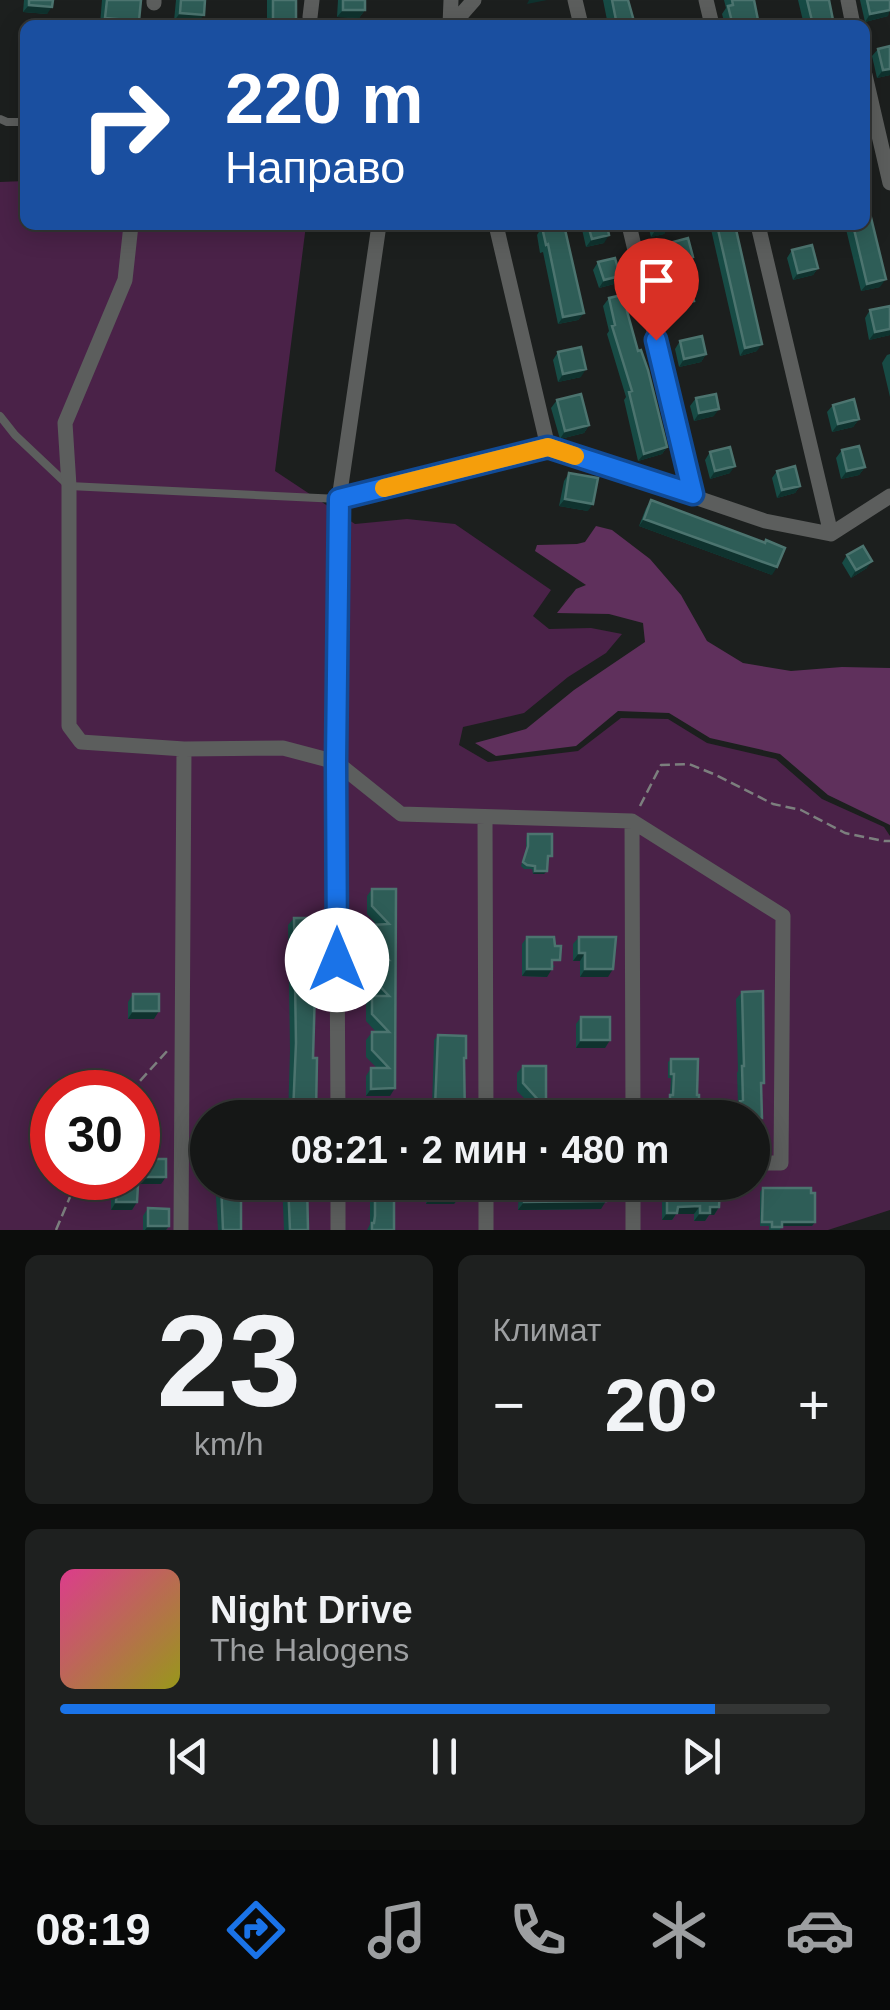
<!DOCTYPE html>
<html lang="ru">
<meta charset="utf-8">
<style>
:root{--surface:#151716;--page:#1e201f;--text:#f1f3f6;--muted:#9d9fa1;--line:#343635;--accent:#1a73e8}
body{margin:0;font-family:Arial,sans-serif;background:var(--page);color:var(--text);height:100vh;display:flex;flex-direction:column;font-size:38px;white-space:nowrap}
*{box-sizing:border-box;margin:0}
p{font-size:32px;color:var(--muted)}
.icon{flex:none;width:55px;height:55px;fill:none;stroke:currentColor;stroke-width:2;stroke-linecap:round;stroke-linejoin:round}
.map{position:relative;height:1230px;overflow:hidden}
.panel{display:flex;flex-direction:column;gap:25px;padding:25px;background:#0c0d0c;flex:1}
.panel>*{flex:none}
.top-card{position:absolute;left:20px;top:20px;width:850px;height:210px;border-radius:15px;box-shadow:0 5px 25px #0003,0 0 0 2px var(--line);background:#1a4fa0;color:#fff;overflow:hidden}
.speed{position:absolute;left:30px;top:1070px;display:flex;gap:20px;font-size:50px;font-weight:700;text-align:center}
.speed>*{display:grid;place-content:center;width:130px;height:130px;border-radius:50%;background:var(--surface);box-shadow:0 5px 25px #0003,0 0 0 2px var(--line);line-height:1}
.speed .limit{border:15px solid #d22;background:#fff;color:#111}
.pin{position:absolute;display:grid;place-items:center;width:85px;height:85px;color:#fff;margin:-102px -42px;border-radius:50% 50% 50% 0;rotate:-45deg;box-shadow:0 0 10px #0007}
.pin .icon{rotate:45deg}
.me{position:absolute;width:110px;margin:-55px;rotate:0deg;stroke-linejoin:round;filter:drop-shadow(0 0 8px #0008)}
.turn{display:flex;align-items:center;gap:35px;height:210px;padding:0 40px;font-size:45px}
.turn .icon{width:130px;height:130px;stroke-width:2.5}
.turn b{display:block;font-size:70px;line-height:85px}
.big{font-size:75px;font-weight:600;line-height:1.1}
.panel .card{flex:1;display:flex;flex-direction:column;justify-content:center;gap:15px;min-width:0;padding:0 35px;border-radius:15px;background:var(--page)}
.panel .dial{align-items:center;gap:0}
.dial b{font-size:130px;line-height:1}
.song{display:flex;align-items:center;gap:30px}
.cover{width:120px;height:120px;border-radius:15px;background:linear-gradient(135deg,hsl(330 70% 55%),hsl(60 70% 35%))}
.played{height:10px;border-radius:5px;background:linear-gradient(90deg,var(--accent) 85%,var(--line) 85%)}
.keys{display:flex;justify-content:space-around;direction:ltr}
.heat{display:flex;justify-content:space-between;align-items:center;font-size:55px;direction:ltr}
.panel .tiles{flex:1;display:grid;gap:25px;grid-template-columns:1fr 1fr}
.card:last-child{grid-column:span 2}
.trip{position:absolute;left:190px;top:1100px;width:580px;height:100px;border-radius:50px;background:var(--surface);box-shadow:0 5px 25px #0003,0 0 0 2px var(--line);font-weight:600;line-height:100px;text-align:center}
.tabs{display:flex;height:160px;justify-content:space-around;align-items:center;background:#080909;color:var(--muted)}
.tabs .icon{width:70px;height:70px}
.tabs .active{color:var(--accent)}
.tabs b{font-size:45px;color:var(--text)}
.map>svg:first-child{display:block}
</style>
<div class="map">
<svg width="890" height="1230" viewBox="0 0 890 1230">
<rect width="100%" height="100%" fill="#1c1f1e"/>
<path fill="#4a2248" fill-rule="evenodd" d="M25 181V225H306L275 471 355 524 407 519 455 524 551 590 533 616 549 629 591 628 622 634 606 653 568 677 524 713 463 727 459 745 488 762 578 751 621 718 668 719 707 743 776 759 822 799 884 827 890 836V1210L828 1230H0V182ZM52 1092H138V1178H52ZM208 1118H752V1182H208Z"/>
<path fill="#5f305c" d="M596 526 612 530 650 559 681 595 707 641 743 663 791 671 842 667 890 668V825L828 795 780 754 710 738 669 713 618 711 576 746 496 756 475 743 526 729 574 690 645 642 643 623 609 614 557 613 576 589 586 585 535 551 537 545 577 544 585 542Z"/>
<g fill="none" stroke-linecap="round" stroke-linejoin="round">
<path stroke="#7c7f7e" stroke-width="2.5" stroke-dasharray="10 5" stroke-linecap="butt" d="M640 806 661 765 689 764 716 775 773 804 801 810 845 833 884 841H890
M130 1092 168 1050
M56 1230 78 1178"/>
<path stroke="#5c5e5d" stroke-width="8" d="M0 119 7 122H25
M0 416 15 435 69 486 339 499 548 447"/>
<path stroke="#5c5e5d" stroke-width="15" d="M575 0 581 25
M706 0 712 25
M848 0 853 25
M154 3V0
M310 17 312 0
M450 25 451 0
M452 25 474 0
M865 75 890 183
M131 225 125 280 65 423 69 486V726L81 742 184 749 283 748 336 762 401 814 632 821
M496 225 548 447 765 521 831 534 890 496
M629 225 693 494
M758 225 831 534
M485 817 486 1118
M632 821 783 916 781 1163H752
M632 821 633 1118
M338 1118 336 762 339 499 379 225
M486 1182V1230
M633 1182V1230
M181 1230 184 749
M338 1230V1182"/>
</g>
<path fill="#174b45" d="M24 0H53L47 14 23 12Z
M102 0H141L136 25H100Z
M176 0H205L198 22 174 21Z
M267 0H296V22L293 25H267Z
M338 0H365V10L359 18 337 17Z
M603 0H628L635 25H608Z
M724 0H754L759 25H725L722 14 726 8Z
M798 0H829L834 25H804Z
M860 0H890L888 16 865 22Z
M878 49 890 75 877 78 872 56Z
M581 225H607L604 243 586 247Z
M648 225H669V226L664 234 651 237Z
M710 225H735L757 351 740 356Z
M845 225H865L880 287 861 291Z
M542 227 584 313 578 320 558 324 543 252 540 253 537 235Z
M666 244 688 265 665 270 660 252Z
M792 250 818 268 813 275 793 280 787 258Z
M598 262 614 284 599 288 593 270Z
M671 284 694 301 688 308 670 313 665 291Z
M609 298 628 314 667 447 662 454 638 461 624 400 626 397 607 334 609 331 603 306Z
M870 310 890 335 869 340 865 318Z
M680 341 706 354 701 362 679 367 675 349Z
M558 352 581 377 558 382 553 360Z
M890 354V397L882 363 887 355Z
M696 398 714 416 694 421 690 406Z
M557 400 589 425 584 433 560 439 551 408Z
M833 405 859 419 853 427 832 432 827 412Z
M842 450 865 467 859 475 841 479 836 458Z
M710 452 730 473 710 479 705 460Z
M777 471 800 486 795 493 777 498 772 478Z
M569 473 588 511 559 506 564 481Z
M651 500 772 575 639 526 646 508Z
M847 555 867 568 851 578 842 563Z
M528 834 550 859H548L544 874H533L532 869H524L521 866 526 850V838Z
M372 889H396L390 1096H366V1076L371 1068H377L366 1057V1040L372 1032H376L366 1021V1004L372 996H376L366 985V968L372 960H377L367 950V932L372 925H377L367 914V896Z
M294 918 311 989 316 1113 313 1118H288L290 1050 288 925Z
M527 937 555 967H552L547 977 522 976V944Z
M579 937 608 977H580V961H573V944Z
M742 992 761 1087 762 1118 757 1126H752V1118H735V1108L738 1104 737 1073 738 1071 736 999Z
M133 994 154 1019H128V1002Z
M581 1017 610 1040 605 1048H576V1024Z
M438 1035 466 1058 464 1061 465 1118H424L425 1112 428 1107H432L434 1040Z
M671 1059 697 1095 699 1118H668V1099L670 1095 671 1078H668V1062Z
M523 1066H546V1118H517V1111L522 1103H529L517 1091V1073Z
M146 1159 161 1184H140V1167Z
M215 1182H241V1230H218Z
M282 1182H307L308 1230H284Z
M370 1182H394V1230H367L370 1224Z
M426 1182H457V1200L454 1204H426Z
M521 1182H606L601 1209 518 1210 519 1186Z
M667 1183 719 1207 714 1215H709L705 1221H694V1214H676L672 1220H662V1191Z
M117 1185 132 1210H111V1192Z
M763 1188 815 1222 812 1226H782L780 1230H769V1226H760V1192Z
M148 1208 169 1226 166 1230H143V1216Z"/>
<path fill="#0f322e" d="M529 0H547L527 4Z
M29 5 52 7 47 14 23 12Z
M343 10H365L359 18 337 17Z
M890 10 888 16 865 22 870 14Z
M180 13 204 15 198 22 174 21Z
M105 18 139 21 136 25H100Z
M273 21 296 22 293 25H270Z
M890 69V75L877 78 883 70Z
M669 226 664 234 651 237 656 229Z
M609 235 604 243 586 247 592 239Z
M693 257 688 265 665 270 671 263Z
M818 268 813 275 793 280 798 273Z
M620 276 614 284 599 288 604 280Z
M886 279 880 287 861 291 867 284Z
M694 301 688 308 670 313 676 305Z
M584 313 578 320 558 324 563 317Z
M890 329V335L869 340 875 332Z
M762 344 757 351 740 356 745 348Z
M706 354 701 362 679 367 684 359Z
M586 369 581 377 558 382 563 374Z
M719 409 714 416 694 421 699 413Z
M859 419 853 427 832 432 838 424Z
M589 425 584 433 560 439 565 431Z
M667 447 662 454 638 461 644 454Z
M735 466 730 473 710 479 715 471Z
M865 467 859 475 841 479 847 471Z
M800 486 795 493 777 498 782 490Z
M565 499 593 504 588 511 559 506Z
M644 519 777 567 772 575 639 526Z
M872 561 867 568 851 578 856 570Z
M535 871H547L544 874H533Z
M579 953H585L580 961H573Z
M527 969H552L547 977 522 976Z
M585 969H613L608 977H580Z
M133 1011H159L154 1019H128Z
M581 1040H610L605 1048H576Z
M395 1088 390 1096H366L371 1089Z
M293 1113H316L313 1118H290Z
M752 1118H762L757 1126H752Z
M146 1177H166L161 1184H140Z
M428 1200H457L454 1204H426Z
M606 1201 601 1209 518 1210 524 1202Z
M116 1202H137L132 1210H111Z
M700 1206 694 1214H676L672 1220H662L667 1213 678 1207Z
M710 1207H719L714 1215H709L705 1221H694L700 1213Z
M782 1222H815L812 1226H779Z
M148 1226H169L166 1230H145Z"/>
<path fill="#2e5d57" stroke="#4c746f" stroke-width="2.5" d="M29 0H53L52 7 29 5Z
M107 0H141L139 21 105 18Z
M181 0H205L204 15 180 13Z
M273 0H296V22L273 21Z
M343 0H365V10H343Z
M612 0H628L635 25H617Z
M732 0H754L759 25H738L737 20 732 22 728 6 733 5Z
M807 0H829L834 25H813Z
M867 0H890V10L870 14Z
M358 22 379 23V25H357Z
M890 46V69L883 70 878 49Z
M865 193 886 279 867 284 853 225H865Z
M553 225H564L584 313 563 317 548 244 546 245 542 227Z
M588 225H607L609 235 592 239Z
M655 225H669V226L656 229Z
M717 225H735L762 344 745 348Z
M688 238 693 257 671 263 666 244Z
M812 245 818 268 798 273 792 250Z
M615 258 620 276 604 280 598 262Z
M689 280 694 301 676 305 671 284Z
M626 294 630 310 627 311 638 351 641 350 648 370 667 447 644 454 629 392 632 391 612 326 615 325 609 298Z
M890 306V329L875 332 870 310Z
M702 336 706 354 684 359 680 341Z
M581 347 586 369 563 374 558 352Z
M581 394 589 425 565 431 557 400Z
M716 394 719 409 699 413 696 398Z
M854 399 859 419 838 424 833 405Z
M859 446 865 467 847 471 842 450Z
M730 447 735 466 715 471 710 452Z
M795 466 800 486 782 490 777 471Z
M569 473 598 478 593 504 565 499Z
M651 500 763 542 765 543 766 540 785 548 777 567 644 519Z
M863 546 872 561 856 570 847 555Z
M528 834H552V856H548L547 871H535V866L527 865 523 862 528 846Z
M372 889H396L395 1088 371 1089V1068H389L372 1050V1032H389L372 1014V996H389L372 978V960H389L372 942V925L389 924 372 906Z
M294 918H314L311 989H315L313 1058H317L316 1113H293L296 1043Z
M527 937H554L555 946H561L560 960H552V969H527Z
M579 937H616L613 969H585V953H579Z
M763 991 764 1083H761L762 1118H741L740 1101 743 1100 742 1066H744L742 992Z
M133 994H159V1011H133Z
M581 1017H610V1040H581Z
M438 1035 466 1036V1058H464L465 1118H428V1107H435Z
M671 1059H698L697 1095H699V1118H670V1095H673L674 1074H671Z
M523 1066H546V1118H522V1103H541L523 1083Z
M146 1159H166V1177H146Z
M221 1182H241V1230H223Z
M288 1182H307L308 1230H290Z
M375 1182H394V1230H372V1223H374L375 1216Z
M428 1182H457V1200H428Z
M524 1182H606V1201L524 1202Z
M667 1183 715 1184V1187H720L719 1207H710V1213H700V1206L678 1207 677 1213H667Z
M117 1185H138L137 1202H116Z
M763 1188H811V1193H815V1222H782V1227H772V1222H762Z
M148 1208 169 1209V1226H148Z"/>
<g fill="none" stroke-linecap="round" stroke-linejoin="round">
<g stroke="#114b97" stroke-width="25">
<path id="route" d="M337 960 336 762 339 499 548 447 693 494 656 340"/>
</g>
<use href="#route" stroke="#1a73e8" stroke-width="18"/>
<path stroke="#f59e0b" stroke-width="18" d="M384 488 548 447 575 456"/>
</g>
</svg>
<div class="speed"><div class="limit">30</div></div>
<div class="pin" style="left:656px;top:340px;background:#d93025"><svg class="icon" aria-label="arrive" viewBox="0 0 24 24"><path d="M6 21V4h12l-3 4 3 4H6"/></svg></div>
<svg class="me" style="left:337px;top:960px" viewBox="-20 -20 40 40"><circle r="19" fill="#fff"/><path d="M0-13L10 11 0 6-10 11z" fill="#1a73e8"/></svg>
<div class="trip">08:21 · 2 мин · 480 m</div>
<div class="top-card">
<div class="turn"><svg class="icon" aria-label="right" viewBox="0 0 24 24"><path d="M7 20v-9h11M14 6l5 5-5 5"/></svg><div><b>220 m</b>Направо</div></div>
</div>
</div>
<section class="panel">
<div class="tiles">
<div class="card dial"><b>23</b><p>km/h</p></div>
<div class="card"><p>Климат</p>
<div class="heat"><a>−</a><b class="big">20°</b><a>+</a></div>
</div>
<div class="card">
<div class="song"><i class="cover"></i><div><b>Night Drive</b><p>The Halogens</p></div></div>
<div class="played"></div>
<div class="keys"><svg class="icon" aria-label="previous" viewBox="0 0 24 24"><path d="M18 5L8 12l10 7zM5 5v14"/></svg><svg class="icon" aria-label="pause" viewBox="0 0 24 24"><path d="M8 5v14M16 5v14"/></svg><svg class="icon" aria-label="next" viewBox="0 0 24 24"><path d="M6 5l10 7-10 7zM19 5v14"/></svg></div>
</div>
</div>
</section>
<nav class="tabs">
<b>08:19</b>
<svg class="icon active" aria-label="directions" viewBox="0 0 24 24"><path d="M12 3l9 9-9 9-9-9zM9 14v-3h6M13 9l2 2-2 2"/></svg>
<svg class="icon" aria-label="music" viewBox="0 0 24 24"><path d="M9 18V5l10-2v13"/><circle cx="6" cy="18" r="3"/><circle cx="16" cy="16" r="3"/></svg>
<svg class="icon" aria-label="phone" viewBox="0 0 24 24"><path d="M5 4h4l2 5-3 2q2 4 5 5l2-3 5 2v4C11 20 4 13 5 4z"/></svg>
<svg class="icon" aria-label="climate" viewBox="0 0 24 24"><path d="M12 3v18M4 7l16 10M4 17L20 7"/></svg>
<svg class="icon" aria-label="car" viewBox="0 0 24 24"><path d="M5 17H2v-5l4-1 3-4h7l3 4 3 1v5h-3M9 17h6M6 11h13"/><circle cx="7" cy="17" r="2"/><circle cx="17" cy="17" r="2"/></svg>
</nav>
